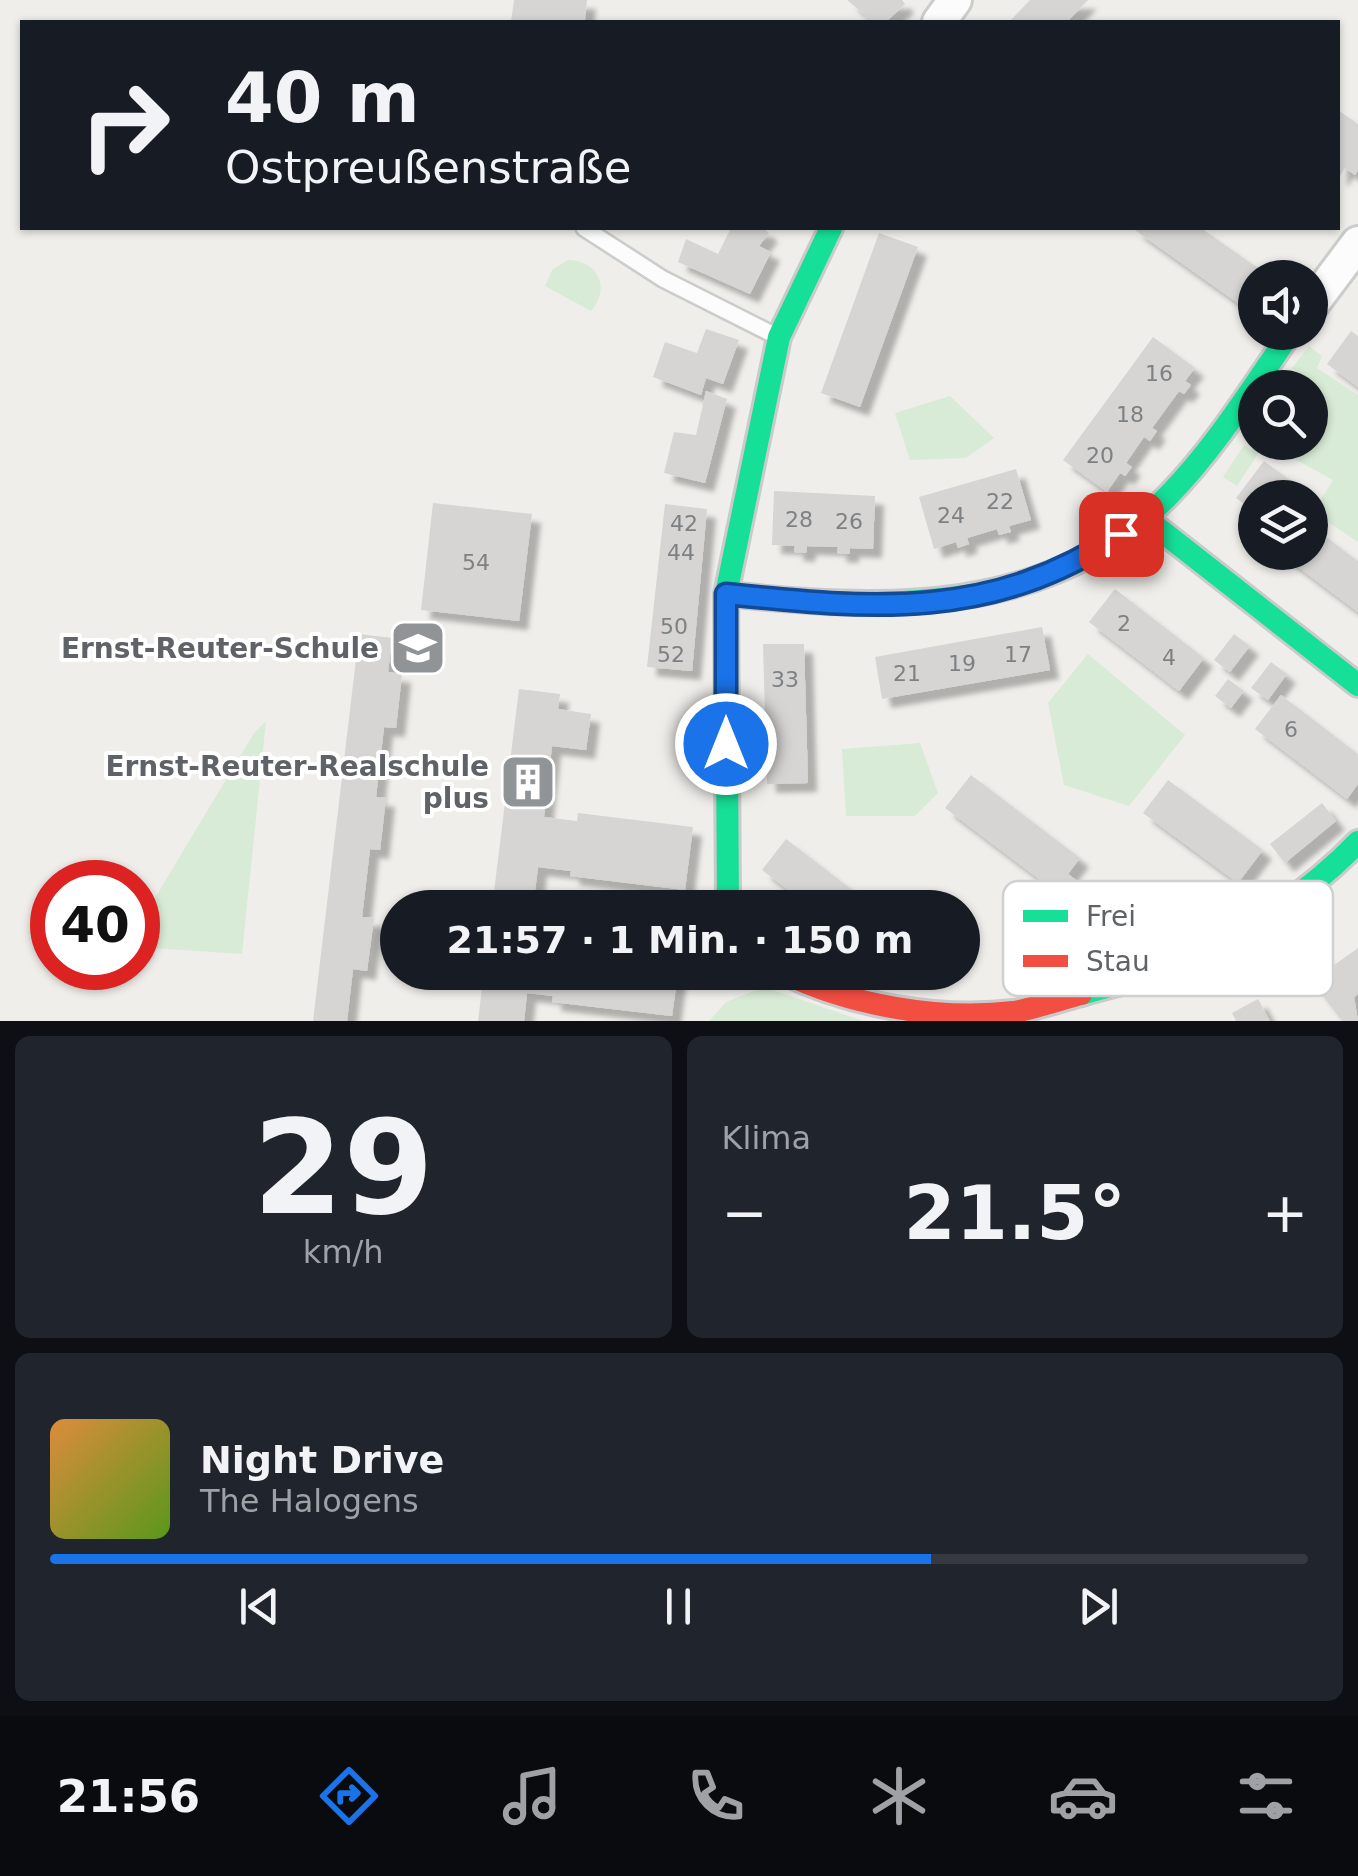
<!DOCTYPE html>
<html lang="de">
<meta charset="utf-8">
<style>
:root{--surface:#171b24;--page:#20242c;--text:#f1f3f6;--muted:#9ea1a6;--line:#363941;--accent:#1a73e8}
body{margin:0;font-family:"DejaVu Sans",sans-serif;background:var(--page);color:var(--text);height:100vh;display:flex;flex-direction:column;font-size:38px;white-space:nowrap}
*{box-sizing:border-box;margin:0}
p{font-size:32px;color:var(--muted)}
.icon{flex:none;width:55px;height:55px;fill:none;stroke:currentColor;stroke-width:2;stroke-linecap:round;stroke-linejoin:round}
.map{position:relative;height:1021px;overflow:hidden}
.side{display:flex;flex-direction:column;gap:15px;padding:15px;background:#0d0f14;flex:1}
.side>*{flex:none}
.banner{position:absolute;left:20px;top:20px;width:1320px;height:210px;border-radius:0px;box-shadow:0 2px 8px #0004;background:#171b24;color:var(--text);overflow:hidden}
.buttons{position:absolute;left:1238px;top:260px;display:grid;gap:20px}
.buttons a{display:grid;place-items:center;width:90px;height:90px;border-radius:50%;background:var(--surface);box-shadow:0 2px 8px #0004;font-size:50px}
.speed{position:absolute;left:30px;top:860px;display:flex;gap:20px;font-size:50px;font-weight:700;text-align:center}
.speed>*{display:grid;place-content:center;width:130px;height:130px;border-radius:50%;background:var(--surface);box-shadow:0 2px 8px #0004;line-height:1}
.speed .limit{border:15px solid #d22;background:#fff;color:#111}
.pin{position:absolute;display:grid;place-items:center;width:85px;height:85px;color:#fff;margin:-42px;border-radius:20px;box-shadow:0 5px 15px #0006}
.me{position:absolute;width:110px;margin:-55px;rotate:0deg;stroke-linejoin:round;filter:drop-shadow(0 0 8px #0008)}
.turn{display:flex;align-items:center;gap:35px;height:210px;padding:0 40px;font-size:45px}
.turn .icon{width:130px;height:130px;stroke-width:2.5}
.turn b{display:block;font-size:70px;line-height:85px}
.big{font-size:75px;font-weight:800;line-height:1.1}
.side .card{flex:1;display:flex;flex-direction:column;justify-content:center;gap:15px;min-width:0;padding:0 35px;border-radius:15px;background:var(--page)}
.side .dial{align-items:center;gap:0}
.dial b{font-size:130px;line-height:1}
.song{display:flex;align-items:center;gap:30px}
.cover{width:120px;height:120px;border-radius:15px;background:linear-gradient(135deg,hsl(30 70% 55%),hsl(90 70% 35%))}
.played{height:10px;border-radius:5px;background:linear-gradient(90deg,var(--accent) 70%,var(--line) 70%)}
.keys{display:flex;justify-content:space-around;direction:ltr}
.heat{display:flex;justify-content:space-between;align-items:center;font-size:55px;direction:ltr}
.side .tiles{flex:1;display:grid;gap:15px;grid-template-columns:1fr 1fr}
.card:last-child{grid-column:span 2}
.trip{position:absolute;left:380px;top:890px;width:600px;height:100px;border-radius:50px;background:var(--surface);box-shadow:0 2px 8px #0004;font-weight:800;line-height:100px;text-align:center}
.tabs{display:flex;height:160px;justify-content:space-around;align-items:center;background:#090b0e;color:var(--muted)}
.tabs .icon{width:70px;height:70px}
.tabs .on{color:var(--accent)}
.tabs b{font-size:45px;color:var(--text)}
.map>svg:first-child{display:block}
</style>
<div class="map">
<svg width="1358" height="1021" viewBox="0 0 1358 1021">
<defs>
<filter id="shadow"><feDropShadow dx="9" dy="9" stdDeviation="2.5" flood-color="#0004"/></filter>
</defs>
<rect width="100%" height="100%" fill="#efeeea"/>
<path fill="#d8ebd6" d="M568 260C598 260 611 288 591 311L545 286 552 270Z
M1309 346 1322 356 1317 368 1358 395V542L1313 512 1333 480 1265 443 1237 486 1223 477 1244 445 1251 450 1257 443 1310 442V388L1301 387 1307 380 1292 368Z
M950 396 994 438 966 458 910 460 895 413Z
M1088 654 1185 735 1129 806 1064 785 1048 703Z
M266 721 242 954 138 947V926L254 733Z
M920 743 938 793 915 816H846L842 749Z
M764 987 863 1021H709L726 1002Z"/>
<path fill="#d6d5d3" filter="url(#shadow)" d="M514 0H587L585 20 511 22Z
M847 0H902L905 4 886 22H865L866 16Z
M1030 0H1088L1067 22H1009Z
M1338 110 1358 124V170L1355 175 1345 168 1338 179Z
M731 228H763L769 233 759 246 771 252 750 294 678 262 686 239 718 254Z
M1132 228H1201L1265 273 1255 278V287L1242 306Z
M879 233 918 247 860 407 821 393Z
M706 329 739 340 723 384 706 378 701 395 653 377 665 342 697 353Z
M1351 331 1358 336V387L1327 364Z
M1153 337 1195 368 1185 381 1191 385 1184 394 1179 391 1152 428 1157 431 1150 441 1144 437 1126 463 1132 467 1125 476 1120 473 1107 492 1063 460Z
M706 391 727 399 705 483 664 473 674 432 696 435Z
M1264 461 1314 498H1255V512L1236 498Z
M1016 469 1031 520 1009 526 1011 532 999 535 997 529 967 538 969 544 958 548 956 542 934 549 919 497Z
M774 491 875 496 873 549 850 548V554L837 553 838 547 807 546 806 553 794 552 795 546 772 545Z
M433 503 532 514 519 621 421 610Z
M665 504 707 509 692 671 647 667Z
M1310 525 1358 561V612L1278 552H1310Z
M1115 589 1204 658 1179 691 1089 622Z
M1042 627 1050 670 882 699 875 657Z
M359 634 392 638 388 672 402 674 396 728 384 727 376 797 386 798 380 850 370 849 362 917 374 918 367 971 353 969 347 1021H313Z
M1234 634 1250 646 1230 672 1214 660Z
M763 644H804L808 783 767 784Z
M1271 662 1287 674 1268 700 1251 688Z
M1228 679 1244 691 1231 708 1215 696Z
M519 689 560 694 558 709 591 714 586 750 552 746 544 817 577 821 578 813 693 827 685 890 570 876 571 871 538 867 533 908H492Z
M1281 695 1358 754V784L1347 799 1255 729Z
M971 775 1080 858 1068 874 1121 914 1097 945 1045 905 1055 891 945 808Z
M1168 780 1263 850 1238 883 1143 813Z
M1322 803 1336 821 1285 863 1270 844Z
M786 839 838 879 876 908H812L762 870Z
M1307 943 1321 951 1330 968 1358 948V994L1354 997 1358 1021H1342L1303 970 1308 967 1296 950Z
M484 972H678L672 1016 552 1002 553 996 527 993 524 1021H478Z
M1258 999 1270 1021H1236L1232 1013Z"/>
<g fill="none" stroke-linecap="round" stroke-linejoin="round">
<g stroke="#cbcccc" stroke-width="20">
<path id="lane" d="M584 228 663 279 776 336"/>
</g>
<g stroke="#cbcccc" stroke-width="38">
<path id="street" d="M939 22 955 0
M1310 307 1358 243"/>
</g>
<g stroke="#cacacb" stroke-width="28">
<path id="fast" d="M1145 518 1358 685
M726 594C882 610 1049 618 1168 496 1216 447 1252 388 1291 332
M728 908 726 594 779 337 831 228
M1081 994C1111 985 1142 979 1171 969 1233 946 1313 889 1358 842"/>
</g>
<g stroke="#cacacb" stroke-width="28">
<path id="jam" d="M782 972C849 1005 939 1021 1014 1012 1036 1008 1059 1000 1081 994"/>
</g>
<use href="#lane" stroke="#fdfcfc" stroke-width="15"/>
<use href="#street" stroke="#fdfcfc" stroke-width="32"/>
<use href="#fast" stroke="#16e098" stroke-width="22"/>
<use href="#jam" stroke="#f24e42" stroke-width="22"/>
</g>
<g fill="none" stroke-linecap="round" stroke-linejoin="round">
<g stroke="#114b97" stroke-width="25">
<path id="route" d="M726 744V594C873 609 991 621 1121 534"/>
</g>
<use href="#route" stroke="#1a73e8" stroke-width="18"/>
</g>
<defs>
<g id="school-square" transform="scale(2.875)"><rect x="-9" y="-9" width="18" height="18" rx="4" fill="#919496" stroke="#fff"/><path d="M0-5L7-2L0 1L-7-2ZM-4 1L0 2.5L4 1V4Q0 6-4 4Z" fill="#fff"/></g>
<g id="building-square" transform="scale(2.875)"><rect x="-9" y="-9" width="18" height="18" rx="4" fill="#919496" stroke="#fff"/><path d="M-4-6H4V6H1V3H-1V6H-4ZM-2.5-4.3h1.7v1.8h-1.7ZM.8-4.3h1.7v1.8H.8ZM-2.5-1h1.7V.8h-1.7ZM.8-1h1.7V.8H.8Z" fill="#fff"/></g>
</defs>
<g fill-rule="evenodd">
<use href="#school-square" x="418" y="648"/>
<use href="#building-square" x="528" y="782"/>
</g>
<g text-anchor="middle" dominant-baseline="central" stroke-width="8" stroke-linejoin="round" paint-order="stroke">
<g font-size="22" fill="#7e8184">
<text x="1159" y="373">16</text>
<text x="1130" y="414">18</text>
<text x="1100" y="455">20</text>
<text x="1000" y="501">22</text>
<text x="951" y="515">24</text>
<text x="799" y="519">28</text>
<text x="849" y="521">26</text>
<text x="684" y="523">42</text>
<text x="681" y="552">44</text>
<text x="476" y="562">54</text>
<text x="1124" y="623">2</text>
<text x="674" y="626">50</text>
<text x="671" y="654">52</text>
<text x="1018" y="654">17</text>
<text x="1169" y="657">4</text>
<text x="962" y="663">19</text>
<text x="907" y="673">21</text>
<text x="785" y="679">33</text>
<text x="1291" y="729">6</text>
</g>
<g font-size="28" font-weight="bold" fill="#5f6368" stroke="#fff" text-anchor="end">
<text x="379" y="648">Ernst-Reuter-Schule</text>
<text x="489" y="766">Ernst-Reuter-Realschule<tspan x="489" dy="32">plus</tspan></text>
</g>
</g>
<rect x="1003" y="881" width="330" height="115" rx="15" fill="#fff" stroke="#cfd0d2" stroke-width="2.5"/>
<rect x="1023" y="910" width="45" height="12" fill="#16e098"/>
<rect x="1023" y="955" width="45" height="12" fill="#f24e42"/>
<g font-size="28" fill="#5f6368">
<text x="1086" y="926">Frei</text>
<text x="1086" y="971">Stau</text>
</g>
</svg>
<div class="buttons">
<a><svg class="icon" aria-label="sound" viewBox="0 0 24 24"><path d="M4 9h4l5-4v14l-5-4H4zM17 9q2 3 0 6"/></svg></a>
<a><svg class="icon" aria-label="search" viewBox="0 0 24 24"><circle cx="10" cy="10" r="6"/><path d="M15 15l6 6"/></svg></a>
<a><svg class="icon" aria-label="layers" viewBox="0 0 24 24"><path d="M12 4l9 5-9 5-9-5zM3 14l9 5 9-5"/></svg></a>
</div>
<div class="speed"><div class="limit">40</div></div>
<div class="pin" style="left:1121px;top:534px;background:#d93025"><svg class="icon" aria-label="arrive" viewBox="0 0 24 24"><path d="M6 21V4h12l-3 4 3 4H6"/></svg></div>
<svg class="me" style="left:726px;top:744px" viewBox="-20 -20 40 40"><circle r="17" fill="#1a73e8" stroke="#fff" stroke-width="3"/><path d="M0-11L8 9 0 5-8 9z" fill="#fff"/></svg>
<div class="trip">21:57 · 1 Min. · 150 m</div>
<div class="banner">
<div class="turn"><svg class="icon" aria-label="right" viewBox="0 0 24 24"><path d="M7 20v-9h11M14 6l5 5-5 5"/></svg><div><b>40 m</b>Ostpreußenstraße</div></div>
</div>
</div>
<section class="side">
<div class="tiles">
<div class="card dial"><b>29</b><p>km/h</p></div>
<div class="card"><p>Klima</p>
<div class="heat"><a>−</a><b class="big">21.5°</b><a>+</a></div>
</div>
<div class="card">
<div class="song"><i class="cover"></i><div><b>Night Drive</b><p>The Halogens</p></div></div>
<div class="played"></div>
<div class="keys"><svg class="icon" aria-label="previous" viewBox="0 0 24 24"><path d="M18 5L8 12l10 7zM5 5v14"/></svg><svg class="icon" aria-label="pause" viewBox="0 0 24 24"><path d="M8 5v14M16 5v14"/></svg><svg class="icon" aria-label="next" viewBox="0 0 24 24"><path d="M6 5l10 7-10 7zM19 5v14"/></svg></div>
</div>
</div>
</section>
<nav class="tabs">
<b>21:56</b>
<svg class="icon on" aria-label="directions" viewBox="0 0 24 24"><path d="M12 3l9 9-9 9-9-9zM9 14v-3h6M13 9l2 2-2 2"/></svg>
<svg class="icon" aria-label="music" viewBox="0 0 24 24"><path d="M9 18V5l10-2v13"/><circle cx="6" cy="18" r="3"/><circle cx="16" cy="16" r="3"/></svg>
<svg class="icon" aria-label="phone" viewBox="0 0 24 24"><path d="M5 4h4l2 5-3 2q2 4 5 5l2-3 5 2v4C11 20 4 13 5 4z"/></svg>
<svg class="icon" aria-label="climate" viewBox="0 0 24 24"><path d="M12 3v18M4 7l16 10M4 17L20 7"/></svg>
<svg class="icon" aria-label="car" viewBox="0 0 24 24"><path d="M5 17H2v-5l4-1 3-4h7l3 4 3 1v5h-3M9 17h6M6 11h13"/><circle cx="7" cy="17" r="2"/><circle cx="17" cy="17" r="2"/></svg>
<svg class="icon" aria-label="filters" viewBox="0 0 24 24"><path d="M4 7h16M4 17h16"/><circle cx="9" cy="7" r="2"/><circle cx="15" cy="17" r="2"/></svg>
</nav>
